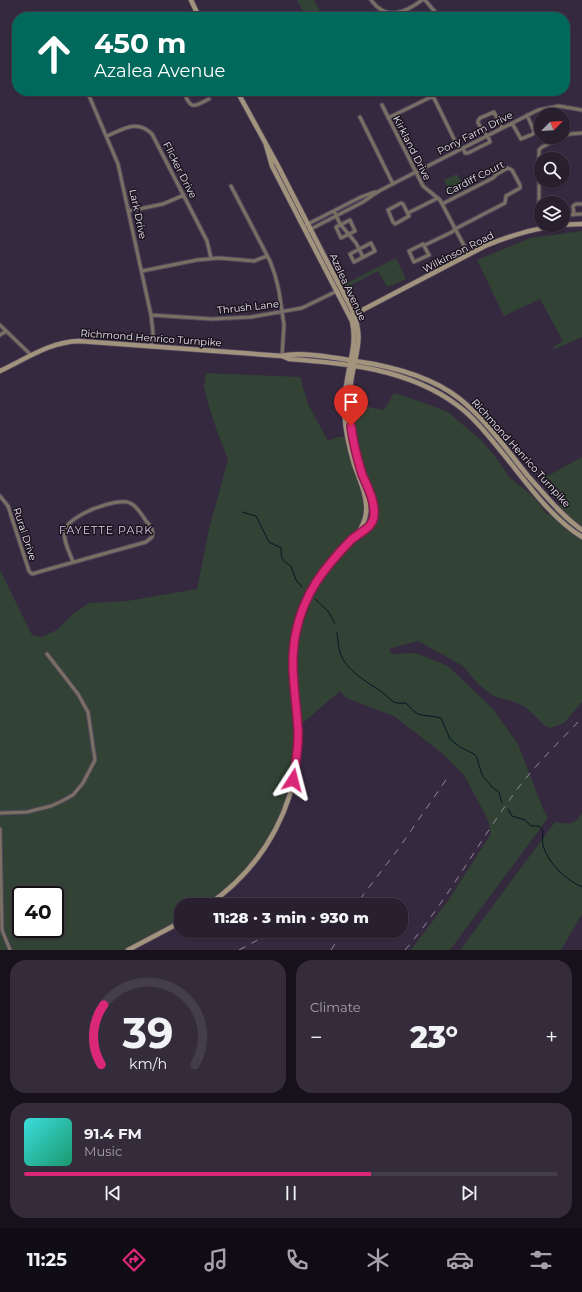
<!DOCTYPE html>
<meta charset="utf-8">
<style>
:root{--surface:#281f2f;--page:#342c3b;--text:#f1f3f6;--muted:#a5a2aa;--line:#443d4b;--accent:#db2777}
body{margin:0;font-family:Montserrat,sans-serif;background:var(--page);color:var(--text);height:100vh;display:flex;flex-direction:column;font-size:15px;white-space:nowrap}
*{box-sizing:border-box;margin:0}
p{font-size:13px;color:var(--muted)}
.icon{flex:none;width:22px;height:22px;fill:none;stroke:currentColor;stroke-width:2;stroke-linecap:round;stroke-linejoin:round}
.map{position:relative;height:950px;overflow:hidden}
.details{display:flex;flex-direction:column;gap:10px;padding:10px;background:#16111a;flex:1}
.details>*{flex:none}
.banner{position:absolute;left:12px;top:12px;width:558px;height:84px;border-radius:16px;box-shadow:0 1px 3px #0004,0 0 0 1px var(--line);background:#00695c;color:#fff;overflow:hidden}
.needle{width:26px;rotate:66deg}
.controls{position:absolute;left:534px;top:108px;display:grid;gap:8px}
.controls a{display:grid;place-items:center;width:36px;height:36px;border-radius:50%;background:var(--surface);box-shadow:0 1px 3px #0004,0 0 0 1px var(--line);font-size:20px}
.speed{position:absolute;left:12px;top:886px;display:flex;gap:8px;font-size:20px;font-weight:700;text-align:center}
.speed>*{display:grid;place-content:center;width:52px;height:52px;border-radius:50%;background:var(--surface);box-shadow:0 1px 3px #0004,0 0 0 1px var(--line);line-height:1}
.speed .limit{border:2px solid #111;border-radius:6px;background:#fff;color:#111}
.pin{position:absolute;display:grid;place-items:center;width:34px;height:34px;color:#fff;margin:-41px -17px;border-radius:50% 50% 50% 0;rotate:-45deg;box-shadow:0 0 4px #0007}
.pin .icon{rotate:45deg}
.me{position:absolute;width:44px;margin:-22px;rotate:9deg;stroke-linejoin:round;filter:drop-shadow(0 0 3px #0008)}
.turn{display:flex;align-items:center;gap:14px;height:84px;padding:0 16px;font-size:18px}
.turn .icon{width:52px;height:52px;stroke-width:2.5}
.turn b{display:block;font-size:28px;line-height:34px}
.big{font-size:30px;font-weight:800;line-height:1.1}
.details .card{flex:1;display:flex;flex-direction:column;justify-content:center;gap:6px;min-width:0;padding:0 14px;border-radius:16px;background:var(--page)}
.details .dial{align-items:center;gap:0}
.dial svg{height:104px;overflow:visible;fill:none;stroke:var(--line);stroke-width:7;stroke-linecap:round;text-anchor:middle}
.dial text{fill:var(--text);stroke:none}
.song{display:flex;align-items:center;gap:12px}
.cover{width:48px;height:48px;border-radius:6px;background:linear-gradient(135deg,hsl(180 70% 55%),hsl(160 70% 35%))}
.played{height:4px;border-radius:2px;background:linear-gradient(90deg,var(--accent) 65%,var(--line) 65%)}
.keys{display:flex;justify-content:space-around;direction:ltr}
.heat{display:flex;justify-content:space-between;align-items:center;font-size:22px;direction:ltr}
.details .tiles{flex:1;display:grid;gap:10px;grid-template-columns:1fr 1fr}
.card:last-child{grid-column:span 2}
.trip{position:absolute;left:174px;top:898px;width:234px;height:40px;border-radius:16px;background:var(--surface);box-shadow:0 1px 3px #0004,0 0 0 1px var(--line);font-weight:800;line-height:40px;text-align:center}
.tabs{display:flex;height:64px;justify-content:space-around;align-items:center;background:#100c13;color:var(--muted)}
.tabs .icon{width:28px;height:28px}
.tabs .active{color:var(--accent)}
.tabs b{font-size:18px;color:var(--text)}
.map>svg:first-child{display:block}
</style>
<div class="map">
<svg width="582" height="950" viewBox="0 0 582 950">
<rect width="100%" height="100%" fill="#35293f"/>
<path fill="#324234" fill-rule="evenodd" d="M297 0H314L320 11 309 17H306Z
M457 174 463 185 450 192 444 180Z
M582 231V337L555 349 553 347 563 341 540 299 504 316 477 260 530 238Z
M396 258 406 279 387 287 378 271 345 288 343 285Z
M206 373 300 377 308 404 328 441 338 437 352 436 350 415 369 407 384 410 394 393 416 400 448 412 483 442 497 459 509 477 533 496 547 514 553 513 563 500 542 479 582 457V702L565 722 562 724 550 728 544 725 532 713 525 707 515 702 495 697 478 684 463 666 418 641 392 648 389 650 392 654 416 653 448 666 493 709 518 744 543 809 548 818 450 950H411L447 902 491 834 488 820 464 775 443 754 394 716 346 698 340 691 298 727 296 762 283 815 252 864 208 905H181V922L128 950H0V570L32 635 41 637 57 630 73 614 89 603 127 601 197 589 209 529 228 460 216 428 208 403 204 386ZM21 895H55V929H21Z
M582 813V914L561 950H460L555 822C569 824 574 826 582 813Z"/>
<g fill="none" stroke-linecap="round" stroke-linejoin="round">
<path stroke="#001923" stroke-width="1" d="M242 512 256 516 269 542 281 548C281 558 282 561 291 566L296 580 302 587
M315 599 328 611 335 623
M337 633C338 639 338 646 340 652 345 670 367 682 382 692 386 695 389 699 394 702 398 704 402 703 406 703 410 707 414 712 418 714 424 716 434 716 441 718L450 739 460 747 474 754 477 758 482 775 492 787 499 792 502 803
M508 809 512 816 525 820 531 826H539L543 831C543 835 542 842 543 846 549 864 566 880 582 887"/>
<g stroke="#52475c" stroke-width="5">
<path id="street" d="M371 0C386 21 405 13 422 0
M425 0 436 13 442 17
M87 91 118 164 151 315 153 333 151 346
M183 91C191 109 192 108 209 99
M382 105 423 186 440 200 469 255
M360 117 393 184
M388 118 431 97 434 98 457 145 460 149
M512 123 521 139 533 134 534 131 527 115
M107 136C124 129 137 119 152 134L207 241 211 258
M463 148 465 153H468L490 142 489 139 478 123V121L480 118 494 112 502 128
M231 186 270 261 275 275 279 291 284 325 282 356
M401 203 403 204 409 216 395 224 393 222 388 210Z
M129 211 163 204 184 195
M334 211 340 224 356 243 363 257
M408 213 438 198
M541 214 539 211V150L542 147 570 134 582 133
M563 215 582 214
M574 215 573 206 576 204H582
M350 220 355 231 341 238 336 227Z
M306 225 361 197 375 192
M309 230 363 202 379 191 412 174 538 110 559 106 582 110
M371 243 375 251 354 262 350 254Z
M423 244 429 255 414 262 409 251Z
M425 245 452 232 455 229 505 203 506 196 520 188V185L512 170 508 168 497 174 493 178 442 204
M142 271 197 260 219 258 254 261 267 256
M151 315 212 319 251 317 302 308 337 291
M0 325 31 355
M0 335 6 331
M0 496 8 506 29 571 32 574 42 571 146 542 152 537C154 530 151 526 146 521 142 515 137 506 130 503 117 497 69 515 65 530 62 539 70 553 73 562
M0 813 27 812 51 806 62 801 73 795 83 783 95 760 88 712 78 694 47 654
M0 829 2 930 10 950"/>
</g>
<g stroke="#52475c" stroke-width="6">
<path id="secondary" d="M191 0 199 17
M237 91 278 166 352 310C365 340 355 352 351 382 348 400 349 419 352 437 355 449 358 461 362 472 366 486 379 509 372 522 369 528 363 531 358 534
M351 316 485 246C516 233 548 224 582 224
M282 356 289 359C346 363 409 369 457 405 475 418 490 438 505 456 526 482 552 519 582 537
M0 371C26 359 49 342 79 341L282 356C299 351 337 358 355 361 390 366 431 376 460 399 486 420 507 450 528 476 545 495 561 515 582 530
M208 905C266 865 301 800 298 729 296 687 287 654 302 611 308 593 318 576 331 562 344 547 363 535 366 513 368 496 359 479 354 464 350 450 346 434 345 420 344 407 344 394 347 381 350 360 357 343 352 321L272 166 266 145
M128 950 181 922"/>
</g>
<use href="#street" stroke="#796f62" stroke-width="3"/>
<use href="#secondary" stroke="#a2937d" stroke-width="4.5"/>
<path stroke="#908699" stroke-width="1" stroke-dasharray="7 7" stroke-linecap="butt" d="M360 899 399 848 448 777
M239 950 269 934
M331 950 343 931
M405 950C446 902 476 846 513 795 533 767 558 743 582 718"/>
</g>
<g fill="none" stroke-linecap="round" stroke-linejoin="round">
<g stroke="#8e194d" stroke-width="10">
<path id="route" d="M293 780C296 763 299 746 298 729 296 696 289 665 296 632 304 593 324 568 351 540 360 532 374 528 374 514 375 501 367 486 362 474 357 458 353 442 351 426"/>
</g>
<use href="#route" stroke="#db2777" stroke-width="7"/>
</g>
<g text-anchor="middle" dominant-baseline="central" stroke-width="3" stroke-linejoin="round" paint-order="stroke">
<g font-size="10" fill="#ede5f4" stroke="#1a141e">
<text transform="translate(475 133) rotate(-27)">Pony Farm Drive</text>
<text transform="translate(412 148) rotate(63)">Kirkland Drive</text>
<text transform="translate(180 170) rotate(63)">Flicker Drive</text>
<text transform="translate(475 178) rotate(-27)">Cardiff Court</text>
<text transform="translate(138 214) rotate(78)">Lark Drive</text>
<text transform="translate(458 252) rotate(-27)">Wilkinson Road</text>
<text transform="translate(348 287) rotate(65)">Azalea Avenue</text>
<text transform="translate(248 307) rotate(-6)">Thrush Lane</text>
<text transform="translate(151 338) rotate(4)">Richmond Henrico Turnpike</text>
<text transform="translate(521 453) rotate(48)">Richmond Henrico Turnpike</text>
<text transform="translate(25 534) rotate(72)">Rural Drive</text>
</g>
<g font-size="11" letter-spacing="1" fill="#dccdea" stroke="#1a141e">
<text x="106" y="530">FAYETTE PARK</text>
</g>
</g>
</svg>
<div class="controls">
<a><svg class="needle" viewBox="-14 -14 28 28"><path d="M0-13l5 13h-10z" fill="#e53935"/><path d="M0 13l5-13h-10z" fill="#a5a2aa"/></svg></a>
<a><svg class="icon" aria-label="search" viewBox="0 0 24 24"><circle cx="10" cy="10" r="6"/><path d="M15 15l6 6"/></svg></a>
<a><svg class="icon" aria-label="layers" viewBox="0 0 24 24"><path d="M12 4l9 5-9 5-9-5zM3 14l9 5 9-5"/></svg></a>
</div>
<div class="speed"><div class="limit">40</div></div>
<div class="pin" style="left:351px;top:426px;background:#d93025"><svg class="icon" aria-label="arrive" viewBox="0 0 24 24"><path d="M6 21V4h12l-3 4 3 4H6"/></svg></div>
<svg class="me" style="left:293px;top:780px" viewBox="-20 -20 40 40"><path d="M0-17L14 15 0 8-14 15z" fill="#db2777" stroke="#fff" stroke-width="4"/></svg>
<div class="trip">11:28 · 3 min · 930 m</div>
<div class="banner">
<div class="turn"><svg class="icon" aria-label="ahead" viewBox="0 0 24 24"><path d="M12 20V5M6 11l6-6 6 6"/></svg><div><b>450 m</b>Azalea Avenue</div></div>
</div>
</div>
<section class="details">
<div class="tiles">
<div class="card dial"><svg viewBox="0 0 100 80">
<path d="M14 69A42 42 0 1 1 86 69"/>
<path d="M14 69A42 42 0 0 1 16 23" stroke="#db2777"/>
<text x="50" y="56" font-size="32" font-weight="700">39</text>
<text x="50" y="72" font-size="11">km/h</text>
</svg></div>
<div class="card"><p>Climate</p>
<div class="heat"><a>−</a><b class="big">23°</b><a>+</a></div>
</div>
<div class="card">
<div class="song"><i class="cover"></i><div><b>91.4 FM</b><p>Music</p></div></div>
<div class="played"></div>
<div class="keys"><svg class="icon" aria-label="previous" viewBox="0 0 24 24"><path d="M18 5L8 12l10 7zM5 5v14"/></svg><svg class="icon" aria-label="pause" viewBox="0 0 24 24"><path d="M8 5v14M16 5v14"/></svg><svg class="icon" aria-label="next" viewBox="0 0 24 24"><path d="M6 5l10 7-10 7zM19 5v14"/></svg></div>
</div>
</div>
</section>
<nav class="tabs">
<b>11:25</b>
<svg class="icon active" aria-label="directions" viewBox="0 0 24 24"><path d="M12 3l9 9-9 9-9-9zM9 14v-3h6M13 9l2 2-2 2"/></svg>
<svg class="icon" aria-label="music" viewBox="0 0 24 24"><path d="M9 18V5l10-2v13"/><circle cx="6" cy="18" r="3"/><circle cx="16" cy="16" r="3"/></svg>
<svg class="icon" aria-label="phone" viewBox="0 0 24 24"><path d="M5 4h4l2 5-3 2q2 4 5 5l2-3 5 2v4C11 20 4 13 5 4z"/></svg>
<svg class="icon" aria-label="climate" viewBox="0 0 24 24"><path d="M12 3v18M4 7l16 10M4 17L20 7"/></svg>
<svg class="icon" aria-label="car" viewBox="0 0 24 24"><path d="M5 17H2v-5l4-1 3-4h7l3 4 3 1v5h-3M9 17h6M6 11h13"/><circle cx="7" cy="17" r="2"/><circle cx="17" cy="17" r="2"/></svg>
<svg class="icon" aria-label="filters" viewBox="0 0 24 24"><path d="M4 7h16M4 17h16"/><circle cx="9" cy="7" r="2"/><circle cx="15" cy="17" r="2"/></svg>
</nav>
